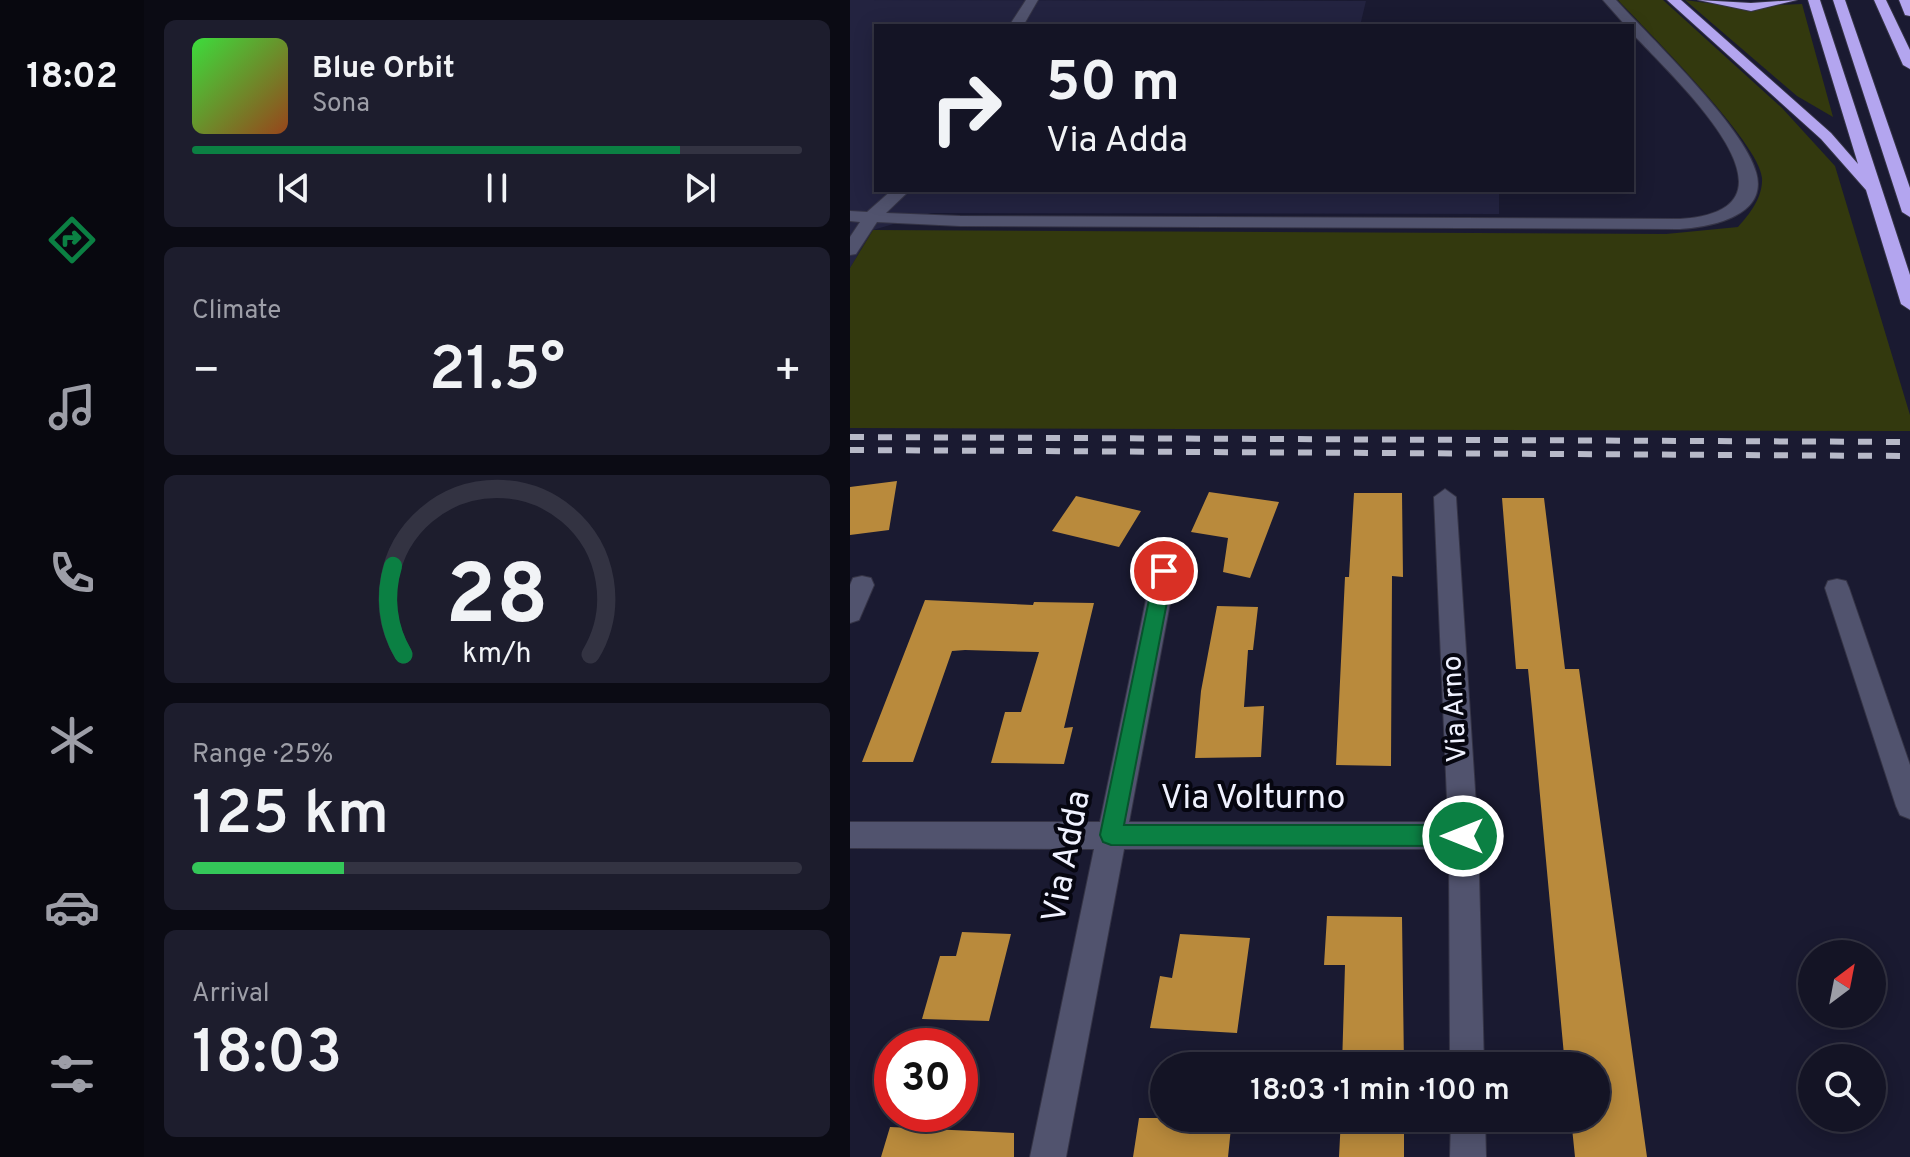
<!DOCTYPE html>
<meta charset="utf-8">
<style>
:root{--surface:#141425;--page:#1d1d2d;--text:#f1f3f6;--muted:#9d9ea7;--line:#333342;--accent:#0b8043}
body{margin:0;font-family:Overpass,sans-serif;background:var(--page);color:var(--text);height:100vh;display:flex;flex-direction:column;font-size:30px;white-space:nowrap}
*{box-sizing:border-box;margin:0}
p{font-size:26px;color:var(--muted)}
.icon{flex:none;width:44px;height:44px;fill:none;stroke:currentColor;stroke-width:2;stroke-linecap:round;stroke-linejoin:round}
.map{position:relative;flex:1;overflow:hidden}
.side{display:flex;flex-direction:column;gap:20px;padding:20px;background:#0b0b14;width:706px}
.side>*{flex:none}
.hud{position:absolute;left:24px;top:24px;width:760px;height:168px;border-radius:0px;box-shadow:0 4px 20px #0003,0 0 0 2px var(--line);background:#141425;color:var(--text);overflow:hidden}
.needle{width:52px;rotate:32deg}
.controls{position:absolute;left:948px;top:940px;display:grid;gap:16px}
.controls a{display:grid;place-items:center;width:88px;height:88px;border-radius:50%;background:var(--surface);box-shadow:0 4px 20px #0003,0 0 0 2px var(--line);font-size:40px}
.speed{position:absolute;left:24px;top:1028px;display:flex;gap:16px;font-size:40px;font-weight:700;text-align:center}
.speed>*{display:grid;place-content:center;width:104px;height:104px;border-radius:50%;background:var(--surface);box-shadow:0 4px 20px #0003,0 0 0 2px var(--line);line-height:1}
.speed .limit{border:12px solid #d22;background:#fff;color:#111}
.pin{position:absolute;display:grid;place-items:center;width:68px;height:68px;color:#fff;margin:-34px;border:4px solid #fff;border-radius:50%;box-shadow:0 2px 8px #0007}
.me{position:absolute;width:88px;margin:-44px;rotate:270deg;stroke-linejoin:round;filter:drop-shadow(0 0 6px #0008)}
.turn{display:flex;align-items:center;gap:28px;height:168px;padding:0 40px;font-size:36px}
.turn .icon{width:104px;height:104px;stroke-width:2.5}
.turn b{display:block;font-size:56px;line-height:68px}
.big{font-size:60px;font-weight:600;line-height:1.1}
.side .tile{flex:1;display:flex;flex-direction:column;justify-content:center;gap:12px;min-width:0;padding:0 28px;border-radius:12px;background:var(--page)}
.side .dial{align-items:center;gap:0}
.dial svg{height:208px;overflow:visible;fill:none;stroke:var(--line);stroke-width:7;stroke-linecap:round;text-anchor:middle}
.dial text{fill:var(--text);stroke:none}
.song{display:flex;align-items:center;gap:24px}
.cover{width:96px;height:96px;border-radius:12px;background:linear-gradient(135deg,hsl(120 70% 55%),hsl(20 70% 35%))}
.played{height:8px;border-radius:4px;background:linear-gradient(90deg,var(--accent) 80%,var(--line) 80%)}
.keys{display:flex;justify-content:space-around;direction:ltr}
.heat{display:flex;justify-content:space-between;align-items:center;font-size:44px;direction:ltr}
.charge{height:12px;border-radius:6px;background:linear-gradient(90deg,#34c759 25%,var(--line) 0)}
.trip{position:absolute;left:300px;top:1052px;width:460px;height:80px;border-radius:40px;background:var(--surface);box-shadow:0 4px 20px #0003,0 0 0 2px var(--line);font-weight:600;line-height:80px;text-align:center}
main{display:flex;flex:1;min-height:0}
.dock{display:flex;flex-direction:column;width:144px;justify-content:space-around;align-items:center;background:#08080f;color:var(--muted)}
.dock .icon{width:56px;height:56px}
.dock .active{color:var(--accent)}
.dock b{font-size:36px;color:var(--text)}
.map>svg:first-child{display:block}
</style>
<main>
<nav class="dock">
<b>18:02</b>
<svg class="icon active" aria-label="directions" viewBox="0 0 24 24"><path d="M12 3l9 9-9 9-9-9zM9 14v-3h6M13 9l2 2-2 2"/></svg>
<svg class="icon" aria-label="music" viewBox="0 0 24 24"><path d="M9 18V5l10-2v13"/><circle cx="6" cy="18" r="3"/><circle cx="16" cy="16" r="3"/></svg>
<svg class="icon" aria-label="phone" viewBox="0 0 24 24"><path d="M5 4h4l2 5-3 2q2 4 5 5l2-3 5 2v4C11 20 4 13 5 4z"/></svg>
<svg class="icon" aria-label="climate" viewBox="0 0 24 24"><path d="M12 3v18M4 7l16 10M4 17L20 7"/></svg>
<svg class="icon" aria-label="car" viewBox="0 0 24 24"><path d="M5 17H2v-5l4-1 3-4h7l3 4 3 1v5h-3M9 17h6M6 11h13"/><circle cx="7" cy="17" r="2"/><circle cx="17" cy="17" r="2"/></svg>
<svg class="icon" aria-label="filters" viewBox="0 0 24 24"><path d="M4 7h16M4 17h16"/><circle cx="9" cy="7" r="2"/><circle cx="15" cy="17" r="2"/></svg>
</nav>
<section class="side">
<div class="tile">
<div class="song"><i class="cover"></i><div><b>Blue Orbit</b><p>Sona</p></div></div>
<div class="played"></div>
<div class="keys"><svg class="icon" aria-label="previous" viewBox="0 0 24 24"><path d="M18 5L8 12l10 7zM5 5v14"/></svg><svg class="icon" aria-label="pause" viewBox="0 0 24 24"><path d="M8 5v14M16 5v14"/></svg><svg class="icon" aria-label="next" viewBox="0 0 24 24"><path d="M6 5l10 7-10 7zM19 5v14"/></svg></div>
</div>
<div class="tile"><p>Climate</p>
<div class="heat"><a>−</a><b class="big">21.5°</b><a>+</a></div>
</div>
<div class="tile dial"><svg viewBox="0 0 100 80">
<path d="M14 69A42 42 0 1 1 86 69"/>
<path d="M14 69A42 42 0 0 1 10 35" stroke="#0b8043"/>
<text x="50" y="56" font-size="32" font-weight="700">28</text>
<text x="50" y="72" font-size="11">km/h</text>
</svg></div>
<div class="tile"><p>Range · 25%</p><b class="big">125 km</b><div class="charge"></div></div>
<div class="tile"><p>Arrival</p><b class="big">18:03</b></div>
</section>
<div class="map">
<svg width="1060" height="1157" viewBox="0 0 1060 1157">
<rect width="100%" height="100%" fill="#1a1a31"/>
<path fill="#232340" d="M0 0 516 1 510 26H26V190H649V214L81 213 23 230 0 268Z"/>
<path fill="#33390e" d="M768 0H813L932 108 985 166 1060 415V431L0 428V268L23 230 816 234 888 227C900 214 913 197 912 178 910 143 797 31 768 0Z
M835 0 886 7 952 4 983 117 947 96Z"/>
<path fill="#b98a3c" d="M47 481 39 530 0 535V487Z
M359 492 429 502 400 578 373 572 378 538 341 532Z
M504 493H552L553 577 542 576 541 766 486 765 495 577H499Z
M226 496 291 511 269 547 202 531Z
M652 498H694L715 669H729L797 1157H725L721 1118H746V1066H715L682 709 678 669H666Z
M75 600 183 605 184 602 244 603 214 728 223 727 214 764 141 763 155 712H171L189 652 115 650 102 651 63 762H12Z
M367 606 408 607 403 650H398L394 707 414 706 411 757 345 758 351 691Z
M477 916 552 917 554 1066H492L495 965H474Z
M112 932 161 934 139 1021 72 1019 90 956H106Z
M330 934 400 938 387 1033 300 1028 310 976 322 978Z
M289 1118H382L378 1157H283Z
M491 1118H554V1157H489Z
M40 1127 164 1133V1157H31Z"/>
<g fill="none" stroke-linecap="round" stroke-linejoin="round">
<g stroke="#353446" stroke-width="2">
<path id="minor" d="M176 0H188L173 26H159Z
M753 0H766C800 37 894 127 906 172 919 216 861 227 830 229L110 226 27 222 6 254 0 255V237L10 222 0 221V211L17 212 42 190H60L36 213 110 216 830 219C970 210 822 77 782 33V26H776Z
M595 489 606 497 628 836 634 1066H600L599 849H274L216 1157H180L244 849 0 848V822H250L302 571 306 565H322L326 571 279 822H598L584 497Z
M12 576 21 578 24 585 9 620 0 623V585L3 578Z
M987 579 996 581 999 588 1060 765V819L1050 815 1046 806 975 588 978 581Z
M601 1118H635L636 1157H600Z"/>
</g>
<g stroke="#353446" stroke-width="2">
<path id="highway" d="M817 0H831L981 133 1008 164 958 0H970L1060 275V310L1051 304 1016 190 971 139Z
M848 0 901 3 947 0 901 11Z
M983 0H995L1060 188V217L1052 212Z
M1024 0H1036L1060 50V69L1053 65Z
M1049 0H1060V16L1055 15Z"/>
</g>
<use href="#minor" fill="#51536e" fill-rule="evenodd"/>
<use href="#highway" fill="#b3a5ef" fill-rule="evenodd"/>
<path stroke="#b7b9c8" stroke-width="6" stroke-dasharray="14 14" stroke-linecap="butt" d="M0 437 1060 442
M0 450 1060 456"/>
</g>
<path fill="#0b8043" stroke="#07532c" stroke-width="2" d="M314 564 323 571 274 825H613L621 828 624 836 621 843 613 846 261 845 253 842 250 835 305 571Z"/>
<g text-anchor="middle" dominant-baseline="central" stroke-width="8" stroke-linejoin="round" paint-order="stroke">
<g font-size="28" fill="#f0f2ff" stroke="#060610">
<text transform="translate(606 709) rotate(-93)">Via Arno</text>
</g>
<g font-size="34" fill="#f0f2ff" stroke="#060610">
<text x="403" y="799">Via Volturno</text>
<text transform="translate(218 857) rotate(-79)">Via Adda</text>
</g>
</g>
</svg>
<div class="controls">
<a><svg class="needle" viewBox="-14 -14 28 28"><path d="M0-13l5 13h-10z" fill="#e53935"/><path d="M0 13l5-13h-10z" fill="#9d9ea7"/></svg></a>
<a><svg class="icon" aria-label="search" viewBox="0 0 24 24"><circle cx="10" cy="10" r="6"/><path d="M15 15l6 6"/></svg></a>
</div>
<div class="speed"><div class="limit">30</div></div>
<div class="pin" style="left:314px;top:571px;background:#d93025"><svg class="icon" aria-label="arrive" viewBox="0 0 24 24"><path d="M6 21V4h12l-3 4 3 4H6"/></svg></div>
<svg class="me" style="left:613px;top:836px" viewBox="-20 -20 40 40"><circle r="17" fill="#0b8043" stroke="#fff" stroke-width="3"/><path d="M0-11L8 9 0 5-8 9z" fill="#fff"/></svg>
<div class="trip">18:03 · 1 min · 100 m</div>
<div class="hud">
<div class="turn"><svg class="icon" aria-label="right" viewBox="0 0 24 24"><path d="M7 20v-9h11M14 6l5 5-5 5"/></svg><div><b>50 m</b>Via Adda</div></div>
</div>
</div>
</main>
